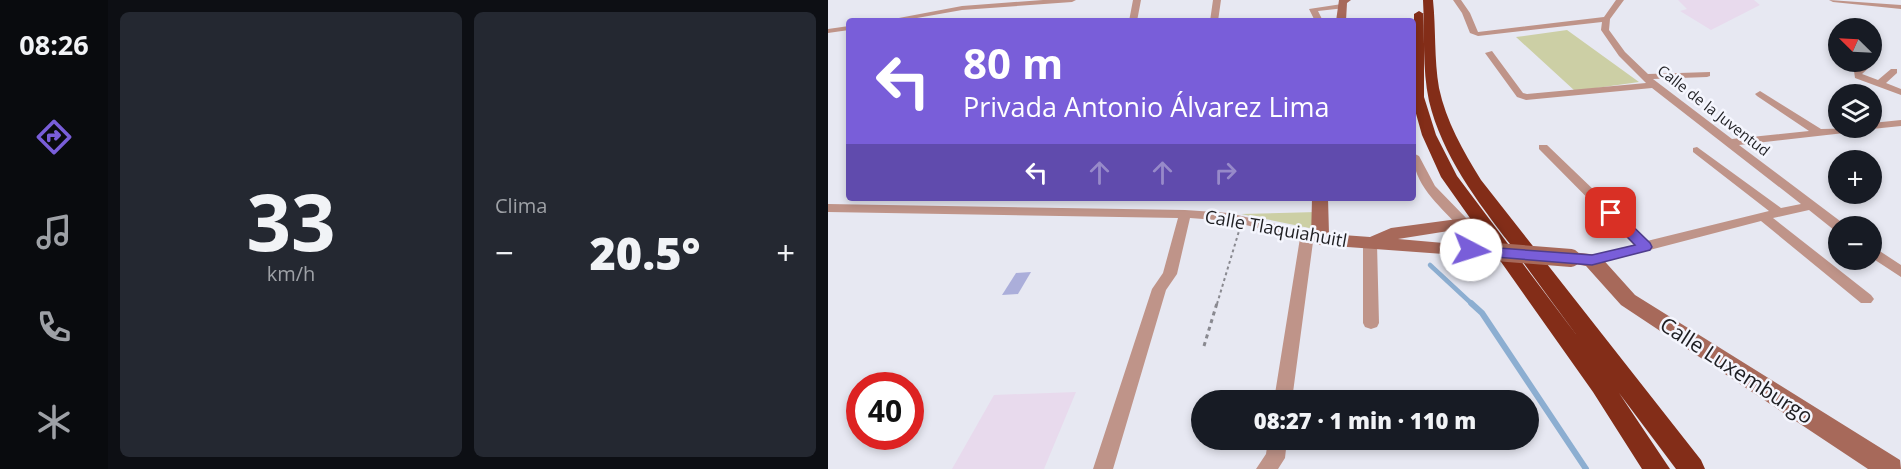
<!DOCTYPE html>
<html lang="es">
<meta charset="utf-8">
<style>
:root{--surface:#171b24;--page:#242831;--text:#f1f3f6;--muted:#9ea1a6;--accent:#795ed9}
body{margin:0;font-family:"Open Sans",sans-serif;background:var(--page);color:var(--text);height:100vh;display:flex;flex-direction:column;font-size:22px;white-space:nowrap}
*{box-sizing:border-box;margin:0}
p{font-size:20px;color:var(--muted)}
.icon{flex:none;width:33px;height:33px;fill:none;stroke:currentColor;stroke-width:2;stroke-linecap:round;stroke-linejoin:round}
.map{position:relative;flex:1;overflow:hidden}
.details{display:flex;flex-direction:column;gap:12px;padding:12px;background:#0d0f14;width:720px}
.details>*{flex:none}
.top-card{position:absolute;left:18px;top:18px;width:570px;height:183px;border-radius:6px;box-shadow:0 3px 9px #0003;background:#795ed9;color:#fff;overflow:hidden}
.needle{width:39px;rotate:294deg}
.controls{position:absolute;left:1000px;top:18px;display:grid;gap:12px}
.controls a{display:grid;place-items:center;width:54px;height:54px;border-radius:50%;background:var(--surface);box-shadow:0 3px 9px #0003;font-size:30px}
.speed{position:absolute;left:18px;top:372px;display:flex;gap:12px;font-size:30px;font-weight:700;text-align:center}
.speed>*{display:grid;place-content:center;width:78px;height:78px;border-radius:50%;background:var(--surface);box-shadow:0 3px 9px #0003;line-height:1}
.speed .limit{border:9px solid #d22;background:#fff;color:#111}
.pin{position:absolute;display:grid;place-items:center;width:51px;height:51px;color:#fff;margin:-26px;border-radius:12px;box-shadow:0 3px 9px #0006}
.me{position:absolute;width:66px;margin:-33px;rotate:95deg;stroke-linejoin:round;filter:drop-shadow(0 0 4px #0008)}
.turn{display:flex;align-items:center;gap:21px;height:126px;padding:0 18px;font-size:27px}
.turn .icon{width:78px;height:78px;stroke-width:2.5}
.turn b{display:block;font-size:42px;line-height:51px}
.lanes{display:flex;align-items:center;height:57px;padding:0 18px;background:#0003;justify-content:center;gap:30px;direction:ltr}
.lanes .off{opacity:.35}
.big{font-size:45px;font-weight:800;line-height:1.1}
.details .card{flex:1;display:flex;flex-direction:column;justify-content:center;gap:9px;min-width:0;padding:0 21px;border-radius:9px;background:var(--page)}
.details .dial{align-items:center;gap:0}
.dial b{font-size:78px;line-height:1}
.heat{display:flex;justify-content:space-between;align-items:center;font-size:33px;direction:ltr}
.details .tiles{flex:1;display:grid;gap:12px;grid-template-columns:repeat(2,1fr)}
.trip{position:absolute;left:363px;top:390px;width:348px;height:60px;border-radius:30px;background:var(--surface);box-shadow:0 3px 9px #0003;font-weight:800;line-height:60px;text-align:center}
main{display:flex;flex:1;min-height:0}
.tab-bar{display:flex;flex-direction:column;width:108px;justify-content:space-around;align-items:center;background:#090b0e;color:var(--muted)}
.tab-bar .icon{width:42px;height:42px}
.tab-bar .active{color:var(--accent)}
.tab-bar b{font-size:27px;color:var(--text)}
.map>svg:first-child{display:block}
</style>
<main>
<nav class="tab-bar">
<b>08:26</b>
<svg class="icon active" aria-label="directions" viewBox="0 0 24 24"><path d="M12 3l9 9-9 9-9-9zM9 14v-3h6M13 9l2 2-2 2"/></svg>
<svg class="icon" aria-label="music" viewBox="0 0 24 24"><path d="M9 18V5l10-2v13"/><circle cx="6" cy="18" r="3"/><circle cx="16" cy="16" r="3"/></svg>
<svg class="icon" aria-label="phone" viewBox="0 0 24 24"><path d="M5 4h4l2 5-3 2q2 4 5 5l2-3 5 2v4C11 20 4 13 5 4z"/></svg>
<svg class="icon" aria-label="climate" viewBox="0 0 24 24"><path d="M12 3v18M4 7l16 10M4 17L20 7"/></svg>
</nav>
<section class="details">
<div class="tiles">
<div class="card dial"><b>33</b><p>km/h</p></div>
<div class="card"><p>Clima</p>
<div class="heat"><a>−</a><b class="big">20.5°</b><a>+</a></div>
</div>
</div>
</section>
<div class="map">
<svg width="1073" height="469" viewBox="0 0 1073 469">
<rect width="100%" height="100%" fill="#e7e8f2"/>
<path fill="#e8daed" d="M850 0H926L932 5 883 30 852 11 859 9Z
M248 392 216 469H124L166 395Z"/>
<path fill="#cccfa5" d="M739 30 811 82 747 91 688 37Z
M489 212 486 229 413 214Z"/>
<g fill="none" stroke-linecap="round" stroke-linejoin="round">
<path stroke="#8caed1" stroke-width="4.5" d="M602 265 644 304"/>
<path stroke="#8caed1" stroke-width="6" d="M643 303 654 313 758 469"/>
</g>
<path fill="#abaeda" d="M203 272 190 294 174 295 188 273Z"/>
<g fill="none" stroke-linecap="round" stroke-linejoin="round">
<path stroke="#898990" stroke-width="2" stroke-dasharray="3 3" stroke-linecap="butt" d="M389 304 411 231"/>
<path stroke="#898990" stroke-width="3" stroke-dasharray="4 4" stroke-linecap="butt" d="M376 346 389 303"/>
<path fill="#bf9489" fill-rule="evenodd" d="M215 0H248L244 2 134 10 72 21H55L134 6Z
M305 0H313L309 21H301Z
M385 0H393L390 21H382Z
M625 0H633L642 13 650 32 776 17 788 0H796L782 19 781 30 797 52 820 74 882 72V76L879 77 825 79 904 139 981 131 929 96 927 94 932 91 993 129 1039 128 1034 131 911 145 1016 224 1017 226H1011V231L1006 230 981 210 945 218 1043 295 1046 299 1043 303H1033L933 221 764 265 759 263 757 260 759 257 806 245 711 149V145H719L819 241 941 211 865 152V148L869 147 953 208 973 204 824 88 698 100 689 97 657 53 664 51 695 93 699 94 818 83 791 56 773 30 774 22 650 36 642 33 634 13Z
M1001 0 1073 5V9L1005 2Z
M514 4H517V8L490 11 495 21H487L481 9Z
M447 18H453L454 21H446Z
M21 26V30L0 33V29Z
M1044 60 1047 62 1034 74 1050 80 1063 69H1069V73L1058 83 1073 89V95L1027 78 1026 71Z
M1073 120V126L1044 129 1040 128H1044V123Z
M585 153 591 156 607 186 640 220 642 223 640 226H630C610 204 585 184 585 153Z
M0 204 357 210 401 213 497 236 499 239 497 242H485L464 400H446L472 238 401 221 362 218 349 274 338 290 285 469H265L324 289 335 273 350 218 0 212Z
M542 239 549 244 551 323 549 327 543 329 537 327 535 323V244Z
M1044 246 1073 265V277L1044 258Z
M440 440H459L457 458 450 469H428L438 454Z"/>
<path fill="#a7695a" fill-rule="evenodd" d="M511 0H523L519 3 518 21H508Z
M484 198H500L501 234 542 237 563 228 652 216 658 217 661 221 658 225 652 226 570 239 650 246 652 250 650 254 643 256 492 245 486 243 483 239Z
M743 252 771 255 807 295 1072 460 1073 469H1040L793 305 758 266 736 262 734 258 736 254Z"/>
<path fill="#832d18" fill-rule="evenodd" d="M595 0H605C608 29 606 59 611 88 618 121 635 151 653 180L873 460 877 469H848L791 393 842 469H814L765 392 613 177 594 135 585 103 586 14 591 11 596 14V97L608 135 629 176 750 337C727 306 704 275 682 244 649 201 614 155 601 101 594 68 597 34 595 0Z"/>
<path stroke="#a7695a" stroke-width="18" d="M643 250 743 258"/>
</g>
<path fill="#795ed9" stroke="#4f3d8d" stroke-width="1.5" d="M783 209 788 210 822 243 824 247 822 250 764 265 643 255 636 250 643 246 764 255 807 245 776 213Z"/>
<g text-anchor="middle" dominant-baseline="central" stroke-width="5" stroke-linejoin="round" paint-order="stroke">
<g font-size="15" fill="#1e1e22" stroke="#f5f6fe">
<text transform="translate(886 110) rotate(38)">Calle de la Juventud</text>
</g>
<g font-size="18" fill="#1e1e22" stroke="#f5f6fe">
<text transform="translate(448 228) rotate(10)">Calle Tlaquiahuitl</text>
</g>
<g font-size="21" fill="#1e1e22" stroke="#f5f6fe">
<text transform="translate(909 370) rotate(33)">Calle Luxemburgo</text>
</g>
</g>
</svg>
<div class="controls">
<a><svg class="needle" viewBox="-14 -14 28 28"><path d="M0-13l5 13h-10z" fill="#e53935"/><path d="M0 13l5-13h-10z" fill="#9ea1a6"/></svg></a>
<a><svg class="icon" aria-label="layers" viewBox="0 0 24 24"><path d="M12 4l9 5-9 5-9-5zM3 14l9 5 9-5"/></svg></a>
<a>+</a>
<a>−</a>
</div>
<div class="speed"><div class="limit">40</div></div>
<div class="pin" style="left:783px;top:213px;background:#d93025"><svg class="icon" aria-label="arrive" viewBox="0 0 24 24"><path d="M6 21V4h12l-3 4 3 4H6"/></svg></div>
<svg class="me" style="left:643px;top:250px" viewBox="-20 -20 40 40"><circle r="19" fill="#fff"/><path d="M0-13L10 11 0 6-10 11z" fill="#795ed9"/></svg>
<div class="trip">08:27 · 1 min · 110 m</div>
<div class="top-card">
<div class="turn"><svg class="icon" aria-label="left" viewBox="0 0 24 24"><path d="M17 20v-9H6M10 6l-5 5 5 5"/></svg><div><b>80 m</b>Privada Antonio Álvarez Lima</div></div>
<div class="lanes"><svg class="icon" aria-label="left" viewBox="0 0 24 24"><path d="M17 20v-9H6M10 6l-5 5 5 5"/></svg><svg class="icon off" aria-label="ahead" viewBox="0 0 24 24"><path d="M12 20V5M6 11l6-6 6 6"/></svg><svg class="icon off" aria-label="ahead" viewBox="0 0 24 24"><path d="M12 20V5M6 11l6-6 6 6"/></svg><svg class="icon off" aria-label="right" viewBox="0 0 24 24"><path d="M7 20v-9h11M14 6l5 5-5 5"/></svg></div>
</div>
</div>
</main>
